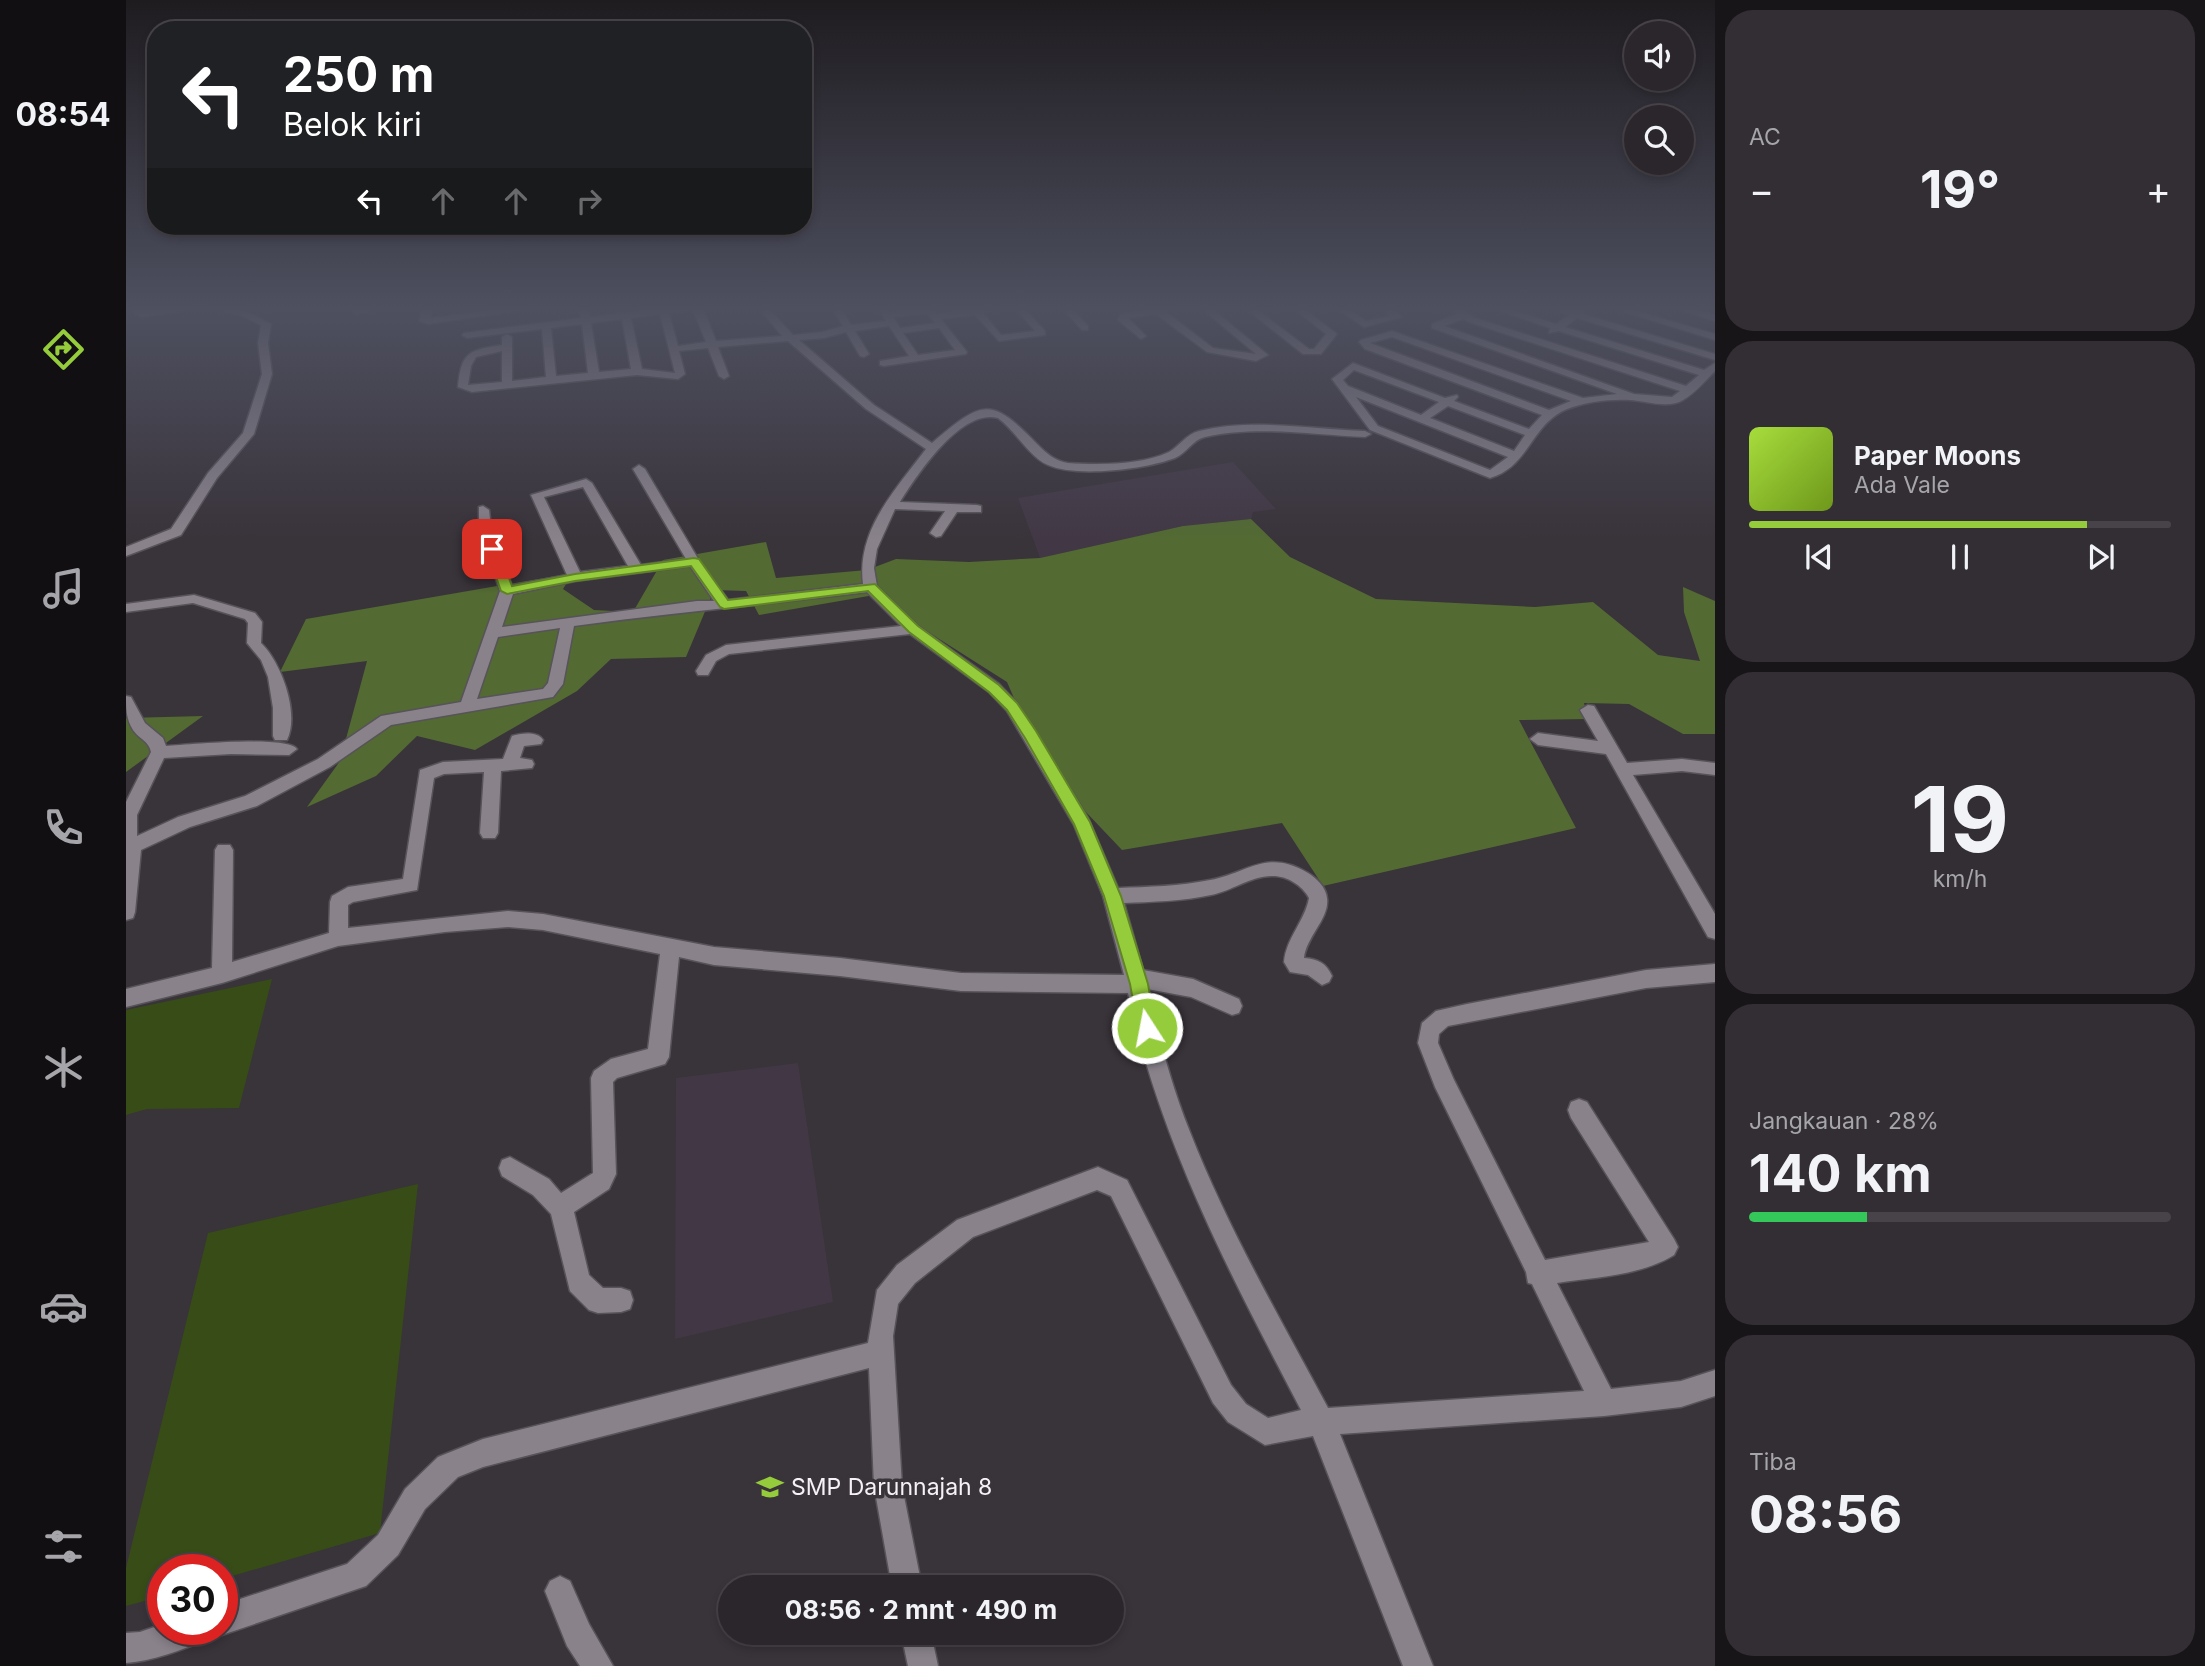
<!DOCTYPE html>
<html lang="id">
<meta charset="utf-8">
<style>
:root{--surface:#2b262c;--page:#332e34;--text:#f1f3f6;--muted:#a6a5a9;--line:#474348;--accent:#95cc3b}
body{margin:0;font-family:Inter,sans-serif;background:var(--page);color:var(--text);height:100vh;display:flex;flex-direction:column;font-size:26px;white-space:nowrap}
*{box-sizing:border-box;margin:0}
p{font-size:23px;color:var(--muted)}
.icon{flex:none;width:38px;height:38px;fill:none;stroke:currentColor;stroke-width:2;stroke-linecap:round;stroke-linejoin:round}
.map{position:relative;flex:1;overflow:hidden}
.sheet{display:flex;flex-direction:column;gap:10px;padding:10px;background:#181518;width:490px}
.sheet>*{flex:none}
.guide{position:absolute;left:21px;top:21px;width:665px;height:214px;border-radius:28px;box-shadow:0 4px 10px #0003,0 0 0 2px var(--line);background:#202124;color:#fff;overflow:hidden}
.tools{position:absolute;left:1498px;top:21px;display:grid;gap:14px}
.tools a{display:grid;place-items:center;width:70px;height:70px;border-radius:50%;background:var(--surface);box-shadow:0 4px 10px #0003,0 0 0 2px var(--line);font-size:35px}
.speed{position:absolute;left:21px;top:1554px;display:flex;gap:14px;font-size:35px;font-weight:700;text-align:center}
.speed>*{display:grid;place-content:center;width:91px;height:91px;border-radius:50%;background:var(--surface);box-shadow:0 4px 10px #0003,0 0 0 2px var(--line);line-height:1}
.speed .limit{border:10px solid #d22;background:#fff;color:#111}
.pin{position:absolute;display:grid;place-items:center;width:60px;height:60px;color:#fff;margin:-30px;border-radius:14px;box-shadow:0 4px 10px #0006}
.me{position:absolute;width:77px;margin:-38px;rotate:349deg;stroke-linejoin:round;filter:drop-shadow(0 0 5px #0008)}
.turn{display:flex;align-items:center;gap:24px;height:147px;padding:0 21px;font-size:32px}
.turn .icon{width:91px;height:91px;stroke-width:2.5}
.turn b{display:block;font-size:49px;line-height:60px}
.lanes{display:flex;align-items:center;height:66px;padding:0 21px;background:#0003;justify-content:center;gap:35px;direction:ltr}
.lanes .off{opacity:.35}
.big{font-size:52px;font-weight:700;line-height:1.1}
.sheet .widget{flex:1;display:flex;flex-direction:column;justify-content:center;gap:10px;min-width:0;padding:0 24px;border-radius:28px;background:var(--page)}
.sheet .dial{align-items:center;gap:0}
.dial b{font-size:91px;line-height:1}
.song{display:flex;align-items:center;gap:21px}
.cover{width:84px;height:84px;border-radius:10px;background:linear-gradient(135deg,hsl(80 70% 55%),hsl(80 70% 35%))}
.played{height:7px;border-radius:4px;background:linear-gradient(90deg,var(--accent) 80%,var(--line) 80%)}
.keys{display:flex;justify-content:space-around;direction:ltr}
.heat{display:flex;justify-content:space-between;align-items:center;font-size:38px;direction:ltr}
.charge{height:10px;border-radius:5px;background:linear-gradient(90deg,#34c759 28%,var(--line) 0)}
.trip{position:absolute;left:592px;top:1575px;width:406px;height:70px;border-radius:35px;background:var(--surface);box-shadow:0 4px 10px #0003,0 0 0 2px var(--line);font-weight:700;line-height:70px;text-align:center}
main{display:flex;flex:1;min-height:0}
.dock{display:flex;flex-direction:column;width:126px;justify-content:space-around;align-items:center;background:#110f12;color:var(--muted)}
.dock .icon{width:49px;height:49px}
.dock .current{color:var(--accent)}
.dock b{font-size:32px;color:var(--text)}
.map>svg:first-child{display:block}
</style>
<main>
<nav class="dock">
<b>08:54</b>
<svg class="icon current" aria-label="directions" viewBox="0 0 24 24"><path d="M12 3l9 9-9 9-9-9zM9 14v-3h6M13 9l2 2-2 2"/></svg>
<svg class="icon" aria-label="music" viewBox="0 0 24 24"><path d="M9 18V5l10-2v13"/><circle cx="6" cy="18" r="3"/><circle cx="16" cy="16" r="3"/></svg>
<svg class="icon" aria-label="phone" viewBox="0 0 24 24"><path d="M5 4h4l2 5-3 2q2 4 5 5l2-3 5 2v4C11 20 4 13 5 4z"/></svg>
<svg class="icon" aria-label="climate" viewBox="0 0 24 24"><path d="M12 3v18M4 7l16 10M4 17L20 7"/></svg>
<svg class="icon" aria-label="car" viewBox="0 0 24 24"><path d="M5 17H2v-5l4-1 3-4h7l3 4 3 1v5h-3M9 17h6M6 11h13"/><circle cx="7" cy="17" r="2"/><circle cx="17" cy="17" r="2"/></svg>
<svg class="icon" aria-label="filters" viewBox="0 0 24 24"><path d="M4 7h16M4 17h16"/><circle cx="9" cy="7" r="2"/><circle cx="15" cy="17" r="2"/></svg>
</nav>
<div class="map">
<svg width="1589" height="1666" viewBox="0 0 1589 1666">
<rect width="100%" height="100%" fill="#39333a"/>
<path fill="#423845" d="M1107 462 1150 509 1127 512 1125 519 1057 526 914 558 892 498Z
M672 1063 707 1302 549 1339 550 1078Z"/>
<path fill="#374c17" d="M146 979 113 1108 21 1109 0 1115V1010Z
M292 1184 254 1533 96 1579V1570H37V1596L0 1606V1568L82 1233Z"/>
<path fill="#536a33" d="M1125 519 1164 557 1250 599 1409 607 1467 602 1532 655 1574 661 1558 612 1557 587 1589 601V734H1557L1503 704 1458 703 1462 719 1393 720 1450 828 1197 886 1156 823 996 850 918 768 881 682 780 618 760 593 633 615 620 591 588 590 560 657 485 659 451 691 349 750 291 736 250 776 181 807 214 761 241 661 154 672 180 619 447 573 437 589 468 610 507 612 537 560 640 542 650 578 741 570 770 559 843 562 914 558 1057 526Z
M77 716 0 772V718Z"/>
<g fill="none" stroke-linecap="round" stroke-linejoin="round">
<g stroke="#575359" stroke-width="3">
<path id="minor" d="M1 308 17 311 75 308 15 317Z
M82 308 119 311 145 324 142 343 146 374 128 434 91 478 55 535 0 556V547L45 529 82 473 117 433 136 374 132 343 135 325 114 315Z
M222 308H262L230 314Z
M297 308H307L304 318 384 308H412L302 324 293 321Z
M453 308H463L464 317 538 308H577L590 341 656 336 633 308H642L667 335 696 332 717 326 706 308H715L725 325 760 321 752 308H761L763 312 807 308 811 314 844 308H881L857 313 875 335 909 331 889 308H898L919 331V335L873 341 849 315 815 319 841 352 840 354 758 366 754 365V361L783 356 763 326 729 331 743 354 738 357 734 356 720 332 698 338 673 340 748 405 806 443C856 401 864 395 911 444 920 453 929 461 942 463 973 465 1015 465 1043 452 1054 446 1060 434 1073 431 1126 418 1185 429 1239 431L1245 434 1239 437C1188 435 1130 425 1079 437 1066 440 1061 453 1049 458 1020 469 951 478 922 465 902 456 890 431 872 418 835 408 791 475 774 502L851 505 855 506V512H831L815 536 810 537 804 533 819 511 769 509 751 549 748 568 751 586 792 626 873 684 891 703 962 818 992 888C1022 887 1054 886 1084 880 1122 873 1141 848 1182 873 1190 878 1200 887 1201 898 1204 918 1180 937 1178 958 1192 959 1200 963 1206 976L1203 982 1196 985 1182 975 1164 972 1158 962C1160 938 1179 921 1183 898 1176 885 1161 876 1147 876 1126 875 1106 891 1085 895 1057 901 1026 902 998 903L1017 970 1067 979 1113 999 1116 1006 1113 1013 1106 1015 1065 997 1021 989C1033 1037 1045 1085 1064 1132 1101 1227 1154 1318 1202 1408L1458 1391 1406 1284 1402 1283 1400 1272 1309 1087 1292 1043 1296 1023 1310 1011 1341 1004 1520 970 1589 964V982L1520 988 1322 1026 1313 1034 1312 1043 1328 1080 1419 1260 1523 1242 1445 1118 1442 1110 1445 1102 1453 1099 1461 1102 1548 1239 1552 1247 1548 1255C1514 1276 1469 1277 1431 1283L1485 1389 1555 1381 1589 1370V1396L1555 1407 1478 1416 1214 1434 1307 1666H1277L1187 1436 1139 1445 1102 1422 1087 1403 985 1196 971 1190 847 1237 789 1283 772 1304 767 1336 776 1486 796 1587H766L748 1486 743 1368 357 1467 332 1477 299 1509 272 1555 240 1586 96 1635 85 1631 96 1629V1605L221 1564 252 1535 279 1489 312 1457 357 1439 742 1343 751 1290 771 1265 831 1220 972 1167 1001 1180 1105 1385 1120 1404 1142 1418 1175 1410C1105 1276 1034 1142 1002 993L835 991 714 976 588 965 553 957 543 1057 539 1064 491 1078 487 1082 490 1174 483 1189 448 1212 463 1275 477 1288H495L504 1291 507 1300 504 1309 495 1312 472 1313 463 1310 444 1291 425 1214 407 1195 376 1176 373 1168 376 1160 384 1157 423 1179 435 1193 467 1173 465 1078 468 1071 485 1059 522 1049 534 954 417 930 382 927 319 932 212 946 96 983 0 1007V989L86 968 89 850 92 845H104L107 850 106 962 203 933 204 902 206 896 222 887 277 879 294 770 317 762 377 759 386 736C395 733 412 731 417 740L415 744 398 746 394 758 406 760 408 764 406 768 375 771 372 833 369 838H357L354 833 358 772 318 774 308 778 291 890 227 902 222 905V928L382 911 417 914 588 947 714 958 835 973 998 975 977 896 948 825 881 711 863 692 784 634 603 654 590 661 582 675H572L570 671 580 655 600 645 775 626 741 592C643 604 546 613 448 626L437 684 427 697 265 725 204 767 131 806 64 827 15 850 9 912 7 918 0 920V802L25 752C23 741 13 739 7 730 0 719 0 708 0 696L5 697 19 723 37 738 40 746C61 745 161 735 171 749L163 755 105 754 38 758 11 815V836L52 817 119 796 192 759 255 716 335 702 374 591 353 528V507L357 506 363 510 365 528 386 586 441 575 405 495 460 479 466 483 515 565 560 559 507 469 513 465 519 469 574 562 602 600 737 584C730 530 770 489 800 449L740 409 662 341 592 347 603 376 598 379 593 376 582 348 553 351 559 374 552 379 511 375 346 392 332 387C335 352 343 350 376 345V337L381 334 386 337V381L420 377 416 329 341 338 336 335 338 333 455 318ZM567 310 580 342 552 346 543 313ZM801 313 809 323 774 328 767 317ZM534 314 549 373 516 369 505 318ZM496 319 505 369 473 372 465 323ZM456 324 462 373 430 376 425 328ZM813 328 829 350 792 355 777 333ZM376 351V382L342 385 345 366 350 357ZM457 487 502 566 454 572 418 497ZM564 566 588 601H571L376 627 387 594 449 581ZM434 628 422 683 417 689 351 699 372 637Z
M936 308H945L962 326V330H956Z
M1030 308H1054L1040 312 1087 348 1130 354 1075 308H1085L1142 355 1130 361 1081 352 1030 314 1002 318 1020 336 1015 339 992 320 994 314Z
M1119 308H1129L1183 349H1188L1200 334 1167 308H1177L1211 334 1195 354H1177Z
M1210 308H1221L1240 321 1264 316 1256 308H1266L1276 317 1238 327Z
M1323 308H1334L1349 318 1560 386 1573 375 1433 331 1423 333 1424 328 1366 308H1380L1430 324 1443 315 1425 308 1449 311 1463 308 1457 314 1589 354V360L1451 318 1439 327 1578 370 1589 363V371C1579 381 1569 393 1557 400 1543 409 1519 401 1504 400 1483 399 1460 402 1441 409 1405 424 1404 466 1364 478L1244 430 1206 379 1227 363 1319 398 1331 395 1332 397 1328 401 1403 429 1416 415 1239 349 1233 342 1235 340 1266 331 1457 398 1491 394 1306 328V324L1331 314ZM1337 319 1343 322 1554 391 1546 397 1508 394 1318 326ZM1266 337 1445 401 1423 410 1244 343ZM1228 370 1313 402 1295 415 1222 386 1217 380ZM1230 397 1382 457 1364 470 1252 426ZM1322 406 1399 435 1388 451 1304 418Z
M1486 308H1501L1589 334V340Z
M1549 308H1564L1589 315V321Z
M68 595 129 613 136 622 135 643C155 662 174 713 161 740H149L147 736V708L142 677 135 660 121 643 122 623 119 619 67 603 0 612V604Z
M1462 705 1468 706 1501 763 1556 759 1589 763V775L1556 771 1507 775 1589 914V939L1582 937 1480 754 1412 745 1404 739 1412 733 1472 741 1454 710Z
M434 1576 444 1581 463 1624 487 1666H454L441 1646 419 1591 424 1581Z
M37 1624V1629H84L80 1640C55 1650 27 1661 0 1663V1633L14 1632Z
M775 1633H805L812 1666H782Z"/>
</g>
<use href="#minor" fill="#89828b" fill-rule="evenodd"/>
</g>
<linearGradient id="sky" x2="0" y2="1"><stop stop-color="#1f1c20"/><stop offset="0.57" stop-color="#4e5060"/><stop offset="1" stop-color="#4e5060" stop-opacity="0"/></linearGradient>
<rect width="1589" height="541" fill="url(#sky)"/>
<path fill="#95cc3b" stroke="#618526" stroke-width="2" d="M366 545 372 549 386 586 449 574 568 558 573 559 602 600 749 584 792 626 873 685 891 703 910 731 964 822 995 896 1022 984 1030 1028 1028 1034 1021 1037 1015 1034 1012 1028 1004 984 978 896 948 824 899 738 881 710 863 692 783 632 742 591 598 609 594 607 565 566 449 581 381 594 375 591 360 549Z"/>
<defs>
<g id="school-bare" transform="scale(2.1)"><path d="M0-5L7-2L0 1L-7-2ZM-4 1L0 2.5L4 1V4Q0 6-4 4Z" fill="#95cc3b" stroke="#39333a" stroke-width="2.5" paint-order="stroke"/></g>
</defs>
<g fill-rule="evenodd">
<use href="#school-bare" x="644" y="1487"/>
</g>
<g text-anchor="middle" dominant-baseline="central" stroke-width="7" stroke-linejoin="round" paint-order="stroke">
<g font-size="23" fill="#f5f1f6" stroke="#39333a" text-anchor="start">
<text x="665" y="1487">SMP Darunnajah 8</text>
</g>
</g>
</svg>
<div class="tools">
<a><svg class="icon" aria-label="sound" viewBox="0 0 24 24"><path d="M4 9h4l5-4v14l-5-4H4zM17 9q2 3 0 6"/></svg></a>
<a><svg class="icon" aria-label="search" viewBox="0 0 24 24"><circle cx="10" cy="10" r="6"/><path d="M15 15l6 6"/></svg></a>
</div>
<div class="speed"><div class="limit">30</div></div>
<div class="pin" style="left:366px;top:549px;background:#d93025"><svg class="icon" aria-label="arrive" viewBox="0 0 24 24"><path d="M6 21V4h12l-3 4 3 4H6"/></svg></div>
<svg class="me" style="left:1021px;top:1028px" viewBox="-20 -20 40 40"><circle r="17" fill="#95cc3b" stroke="#fff" stroke-width="3"/><path d="M0-11L8 9 0 5-8 9z" fill="#fff"/></svg>
<div class="trip">08:56 · 2 mnt · 490 m</div>
<div class="guide">
<div class="turn"><svg class="icon" aria-label="left" viewBox="0 0 24 24"><path d="M17 20v-9H6M10 6l-5 5 5 5"/></svg><div><b>250 m</b>Belok kiri</div></div>
<div class="lanes"><svg class="icon" aria-label="left" viewBox="0 0 24 24"><path d="M17 20v-9H6M10 6l-5 5 5 5"/></svg><svg class="icon off" aria-label="ahead" viewBox="0 0 24 24"><path d="M12 20V5M6 11l6-6 6 6"/></svg><svg class="icon off" aria-label="ahead" viewBox="0 0 24 24"><path d="M12 20V5M6 11l6-6 6 6"/></svg><svg class="icon off" aria-label="right" viewBox="0 0 24 24"><path d="M7 20v-9h11M14 6l5 5-5 5"/></svg></div>
</div>
</div>
<section class="sheet">
<div class="widget"><p>AC</p>
<div class="heat"><a>−</a><b class="big">19°</b><a>+</a></div>
</div>
<div class="widget">
<div class="song"><i class="cover"></i><div><b>Paper Moons</b><p>Ada Vale</p></div></div>
<div class="played"></div>
<div class="keys"><svg class="icon" aria-label="previous" viewBox="0 0 24 24"><path d="M18 5L8 12l10 7zM5 5v14"/></svg><svg class="icon" aria-label="pause" viewBox="0 0 24 24"><path d="M8 5v14M16 5v14"/></svg><svg class="icon" aria-label="next" viewBox="0 0 24 24"><path d="M6 5l10 7-10 7zM19 5v14"/></svg></div>
</div>
<div class="widget dial"><b>19</b><p>km/h</p></div>
<div class="widget"><p>Jangkauan · 28%</p><b class="big">140 km</b><div class="charge"></div></div>
<div class="widget"><p>Tiba</p><b class="big">08:56</b></div>
</section>
</main>
